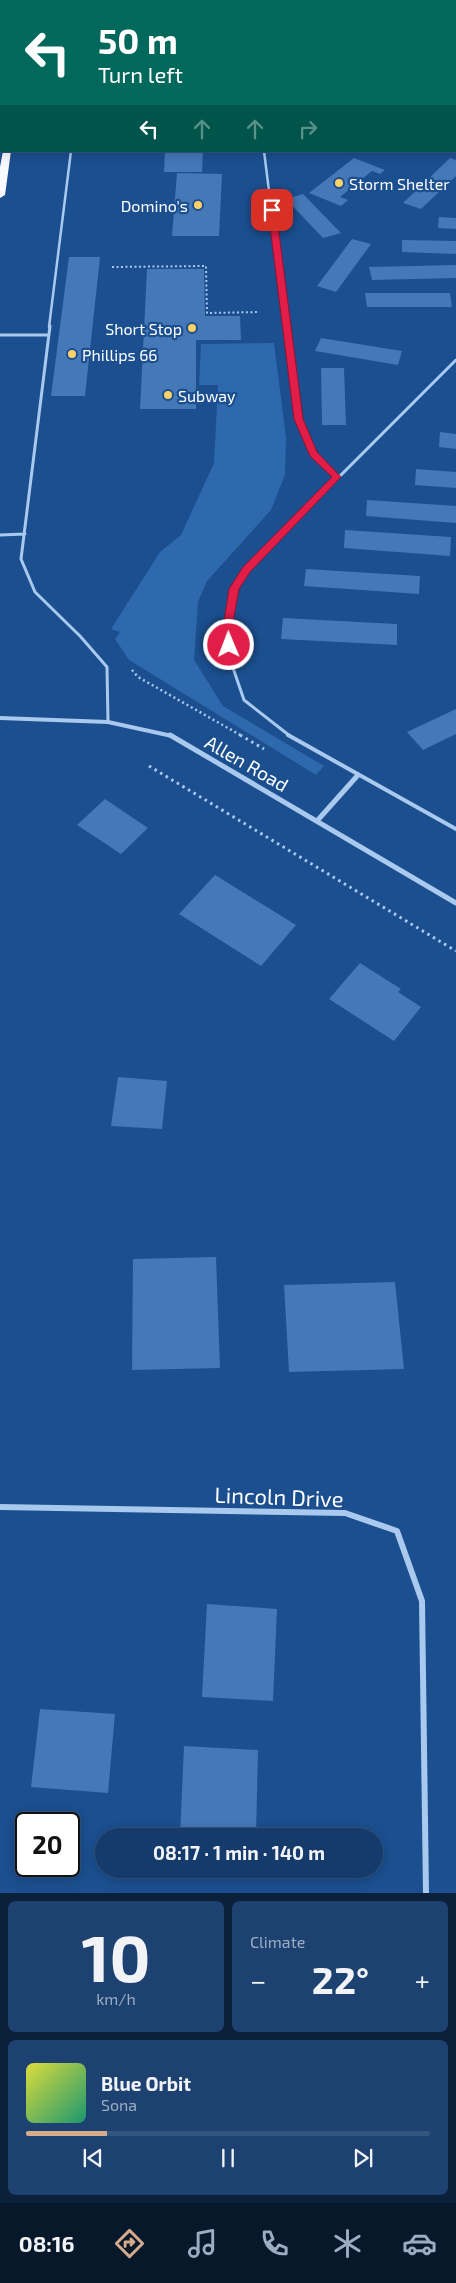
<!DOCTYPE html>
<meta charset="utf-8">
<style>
:root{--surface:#143b6b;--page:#1d4271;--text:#f1f3f6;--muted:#9dadc1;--line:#33557e;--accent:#d6ab8b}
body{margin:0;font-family:"Exo 2",sans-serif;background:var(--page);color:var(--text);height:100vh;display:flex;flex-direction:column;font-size:19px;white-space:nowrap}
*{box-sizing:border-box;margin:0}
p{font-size:16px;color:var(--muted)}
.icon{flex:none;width:28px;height:28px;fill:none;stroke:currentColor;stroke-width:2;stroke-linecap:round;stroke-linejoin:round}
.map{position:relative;height:1893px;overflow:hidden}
.details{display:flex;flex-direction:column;gap:8px;padding:8px;background:#0b203b;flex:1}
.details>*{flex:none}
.guide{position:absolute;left:0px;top:0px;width:456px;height:152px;box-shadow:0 2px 12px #0003,0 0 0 1px var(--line);background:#00695c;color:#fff;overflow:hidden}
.speed{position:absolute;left:15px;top:1812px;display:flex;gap:10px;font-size:25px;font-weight:700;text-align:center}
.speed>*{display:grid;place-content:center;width:65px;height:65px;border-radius:50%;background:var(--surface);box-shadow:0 2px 12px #0003,0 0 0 1px var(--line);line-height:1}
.speed .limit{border:2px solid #111;border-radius:8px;background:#fff;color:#111}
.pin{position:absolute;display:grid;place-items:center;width:42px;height:42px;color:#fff;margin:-21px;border-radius:10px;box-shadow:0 2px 8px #0006}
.me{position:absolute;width:55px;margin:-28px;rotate:359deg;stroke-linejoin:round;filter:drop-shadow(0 0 4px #0008)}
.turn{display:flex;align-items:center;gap:18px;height:105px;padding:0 15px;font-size:22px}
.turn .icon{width:65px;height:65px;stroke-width:2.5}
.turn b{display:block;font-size:35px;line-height:42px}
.lanes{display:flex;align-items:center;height:48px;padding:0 15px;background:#0003;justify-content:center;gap:25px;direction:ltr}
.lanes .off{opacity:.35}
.big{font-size:38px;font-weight:700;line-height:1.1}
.details .widget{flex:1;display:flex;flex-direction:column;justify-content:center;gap:8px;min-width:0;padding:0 18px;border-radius:8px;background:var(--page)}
.details .dial{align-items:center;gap:0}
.dial b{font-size:65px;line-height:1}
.song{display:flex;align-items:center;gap:15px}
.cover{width:60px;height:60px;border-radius:8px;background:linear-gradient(135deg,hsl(60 70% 55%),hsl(160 70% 35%))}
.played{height:5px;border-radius:2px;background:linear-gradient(90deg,var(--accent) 20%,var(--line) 20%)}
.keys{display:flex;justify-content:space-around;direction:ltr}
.heat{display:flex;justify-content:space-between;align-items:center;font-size:28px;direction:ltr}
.details .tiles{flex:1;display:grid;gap:8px;grid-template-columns:1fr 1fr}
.widget:last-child{grid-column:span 2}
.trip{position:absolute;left:95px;top:1828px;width:288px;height:50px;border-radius:25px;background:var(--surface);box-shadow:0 2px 12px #0003,0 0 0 1px var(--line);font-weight:700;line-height:50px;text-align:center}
.menu{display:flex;height:80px;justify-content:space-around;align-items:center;background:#08182b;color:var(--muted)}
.menu .icon{width:35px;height:35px}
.menu .active{color:var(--accent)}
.menu b{font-size:22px;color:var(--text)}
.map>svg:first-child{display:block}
</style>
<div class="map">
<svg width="456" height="1893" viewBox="0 0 456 1893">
<rect width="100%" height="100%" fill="#1b4f8f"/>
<path fill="#2e69ad" d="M274 343 286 438 285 475 271 510 207 581 198 602 194 660 223 706 324 766 316 775 129 660 115 639 120 632 111 629 160 552 181 535 214 463 218 385H199L201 344Z"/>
<path fill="#4478b7" d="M165 151H203L202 172H164Z
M354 158 385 170 380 174 372 171 340 197 348 200 341 206 309 193Z
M450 158 456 160V176L421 209 403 203Z
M177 173 222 174 219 236H172Z
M303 194 341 233 323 238 286 199Z
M439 217 456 218V229L438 228Z
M352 239 371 244 336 292 317 286Z
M402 240 456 241V254L402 252Z
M69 257H100L85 396H51Z
M456 265V278L372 280 369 267Z
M147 269H204L205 316H240L241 340H196V409H140Z
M365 293H450L452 307H367Z
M321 338 402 351 398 365 315 351Z
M321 368H344L346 425H322Z
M440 432 456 434V449L439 447Z
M416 469 456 472V488L415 485Z
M367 500 456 506V523L366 516Z
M345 530 451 537 450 556 344 548Z
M306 569 420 576 419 594 304 586Z
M283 618 397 624V645L281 639Z
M456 709V734L423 750 407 732Z
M105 799 148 828 121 854 77 825Z
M215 875 296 925 261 966 179 914Z
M360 963 401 989 398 992 421 1007 394 1041 329 999Z
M118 1077 167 1081 162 1129 111 1126Z
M216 1257 220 1368 132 1370 133 1259Z
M395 1282 404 1369 289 1372 284 1285Z
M207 1604 277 1609 273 1701 202 1697Z
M40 1709 115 1714 108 1793 31 1787Z
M184 1746 258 1750 256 1836H180Z"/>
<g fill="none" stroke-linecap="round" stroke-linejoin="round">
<path stroke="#a9c9ee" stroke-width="2" stroke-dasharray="2 2.5" stroke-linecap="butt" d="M112 267 206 266 207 313 259 312"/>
<path stroke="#a9c9ee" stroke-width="2.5" stroke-dasharray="2 3" stroke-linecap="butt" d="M132 670 138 677 242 736"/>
<path stroke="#a9c9ee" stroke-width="3" stroke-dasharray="2.5 4" stroke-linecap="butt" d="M240 735 264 749
M149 766 456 951"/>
<path stroke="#a9c9ee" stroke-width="2.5" d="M264 151 286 327
M49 327 71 151"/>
<path stroke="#a9c9ee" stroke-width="3" d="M50 326 21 559 35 592 80 636 107 667 108 722
M286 326 298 419 313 454 337 477
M0 335H48
M0 535 25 534
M290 736 244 700 231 662 228 628 234 589 247 569 456 360"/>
<path stroke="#a9c9ee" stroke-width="4" d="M288 735 456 829"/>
<path stroke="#a9c9ee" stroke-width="4" d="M0 718 108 722 172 736"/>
<path stroke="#a9c9ee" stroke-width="5" d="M170 735 456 903
M317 821 358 775"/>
<path stroke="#a9c9ee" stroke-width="6" d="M0 1507 345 1513 397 1531 422 1601 426 1893"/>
<path fill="#f8faff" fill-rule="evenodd" d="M27 0H35V1H27Z
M3 151H11L5 195 0 198V167Z"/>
</g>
<path fill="#e11d48" stroke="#92132f" d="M272 208 276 210 303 419 317 452 341 477 250 572 239 589 232 628 234 645 229 648 224 645 223 628 229 589 243 567 332 477 310 456 294 419 268 210Z"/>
<g fill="#ffd166" stroke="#1b4f8f" stroke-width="2">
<circle cx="339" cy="183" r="5"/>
<circle cx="198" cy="205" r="5"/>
<circle cx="192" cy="328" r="5"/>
<circle cx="72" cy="354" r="5"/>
<circle cx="168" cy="395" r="5"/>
</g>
<g text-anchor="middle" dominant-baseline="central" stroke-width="4.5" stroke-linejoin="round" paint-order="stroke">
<g font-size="16" fill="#fff" stroke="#1b4f8f" text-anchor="start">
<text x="349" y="183">Storm Shelter</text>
<text x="188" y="205" text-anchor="end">Domino's</text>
<text x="182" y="328" text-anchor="end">Short Stop</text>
<text x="82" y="354">Phillips 66</text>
<text x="178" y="395">Subway</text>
</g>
<g font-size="19" fill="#fff" stroke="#1b4f8f">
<text transform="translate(247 763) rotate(30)">Allen Road</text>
</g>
<g font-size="22" fill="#fff" stroke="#1b4f8f">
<text transform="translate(279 1496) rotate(2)">Lincoln Drive</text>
</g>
</g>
</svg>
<div class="speed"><div class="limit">20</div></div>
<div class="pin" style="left:272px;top:210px;background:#d93025"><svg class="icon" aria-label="arrive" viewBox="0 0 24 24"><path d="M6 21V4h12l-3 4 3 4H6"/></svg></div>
<svg class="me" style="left:229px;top:645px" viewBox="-20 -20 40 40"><circle r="17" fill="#e11d48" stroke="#fff" stroke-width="3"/><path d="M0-11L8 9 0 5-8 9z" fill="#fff"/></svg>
<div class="trip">08:17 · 1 min · 140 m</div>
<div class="guide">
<div class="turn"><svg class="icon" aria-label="left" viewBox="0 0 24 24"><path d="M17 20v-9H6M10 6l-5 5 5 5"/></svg><div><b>50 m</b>Turn left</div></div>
<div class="lanes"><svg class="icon" aria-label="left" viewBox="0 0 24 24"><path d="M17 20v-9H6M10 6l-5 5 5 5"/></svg><svg class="icon off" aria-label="ahead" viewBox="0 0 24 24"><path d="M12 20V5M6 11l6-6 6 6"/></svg><svg class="icon off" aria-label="ahead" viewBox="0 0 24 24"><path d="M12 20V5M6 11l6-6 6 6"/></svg><svg class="icon off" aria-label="right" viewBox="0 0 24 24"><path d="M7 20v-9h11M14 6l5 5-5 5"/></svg></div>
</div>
</div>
<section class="details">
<div class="tiles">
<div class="widget dial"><b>10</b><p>km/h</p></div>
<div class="widget"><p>Climate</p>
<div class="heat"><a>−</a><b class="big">22°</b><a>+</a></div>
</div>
<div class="widget">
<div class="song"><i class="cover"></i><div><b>Blue Orbit</b><p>Sona</p></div></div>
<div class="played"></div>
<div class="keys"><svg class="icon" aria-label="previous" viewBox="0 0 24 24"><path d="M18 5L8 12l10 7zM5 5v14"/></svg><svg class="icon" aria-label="pause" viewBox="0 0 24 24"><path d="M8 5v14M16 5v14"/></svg><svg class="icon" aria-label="next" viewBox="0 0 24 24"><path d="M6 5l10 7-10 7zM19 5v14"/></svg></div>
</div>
</div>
</section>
<nav class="menu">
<b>08:16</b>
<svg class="icon active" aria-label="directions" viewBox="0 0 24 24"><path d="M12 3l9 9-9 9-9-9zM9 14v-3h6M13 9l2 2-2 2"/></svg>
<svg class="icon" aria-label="music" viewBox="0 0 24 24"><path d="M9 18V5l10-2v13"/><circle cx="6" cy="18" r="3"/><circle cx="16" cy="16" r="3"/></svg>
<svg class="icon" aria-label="phone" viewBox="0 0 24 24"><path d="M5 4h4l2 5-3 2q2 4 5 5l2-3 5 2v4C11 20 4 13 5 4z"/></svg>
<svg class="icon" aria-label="climate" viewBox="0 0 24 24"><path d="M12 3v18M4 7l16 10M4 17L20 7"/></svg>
<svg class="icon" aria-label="car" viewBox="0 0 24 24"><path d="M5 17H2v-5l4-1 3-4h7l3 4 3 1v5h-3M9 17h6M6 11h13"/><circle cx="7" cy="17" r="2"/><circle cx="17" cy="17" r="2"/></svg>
</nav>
